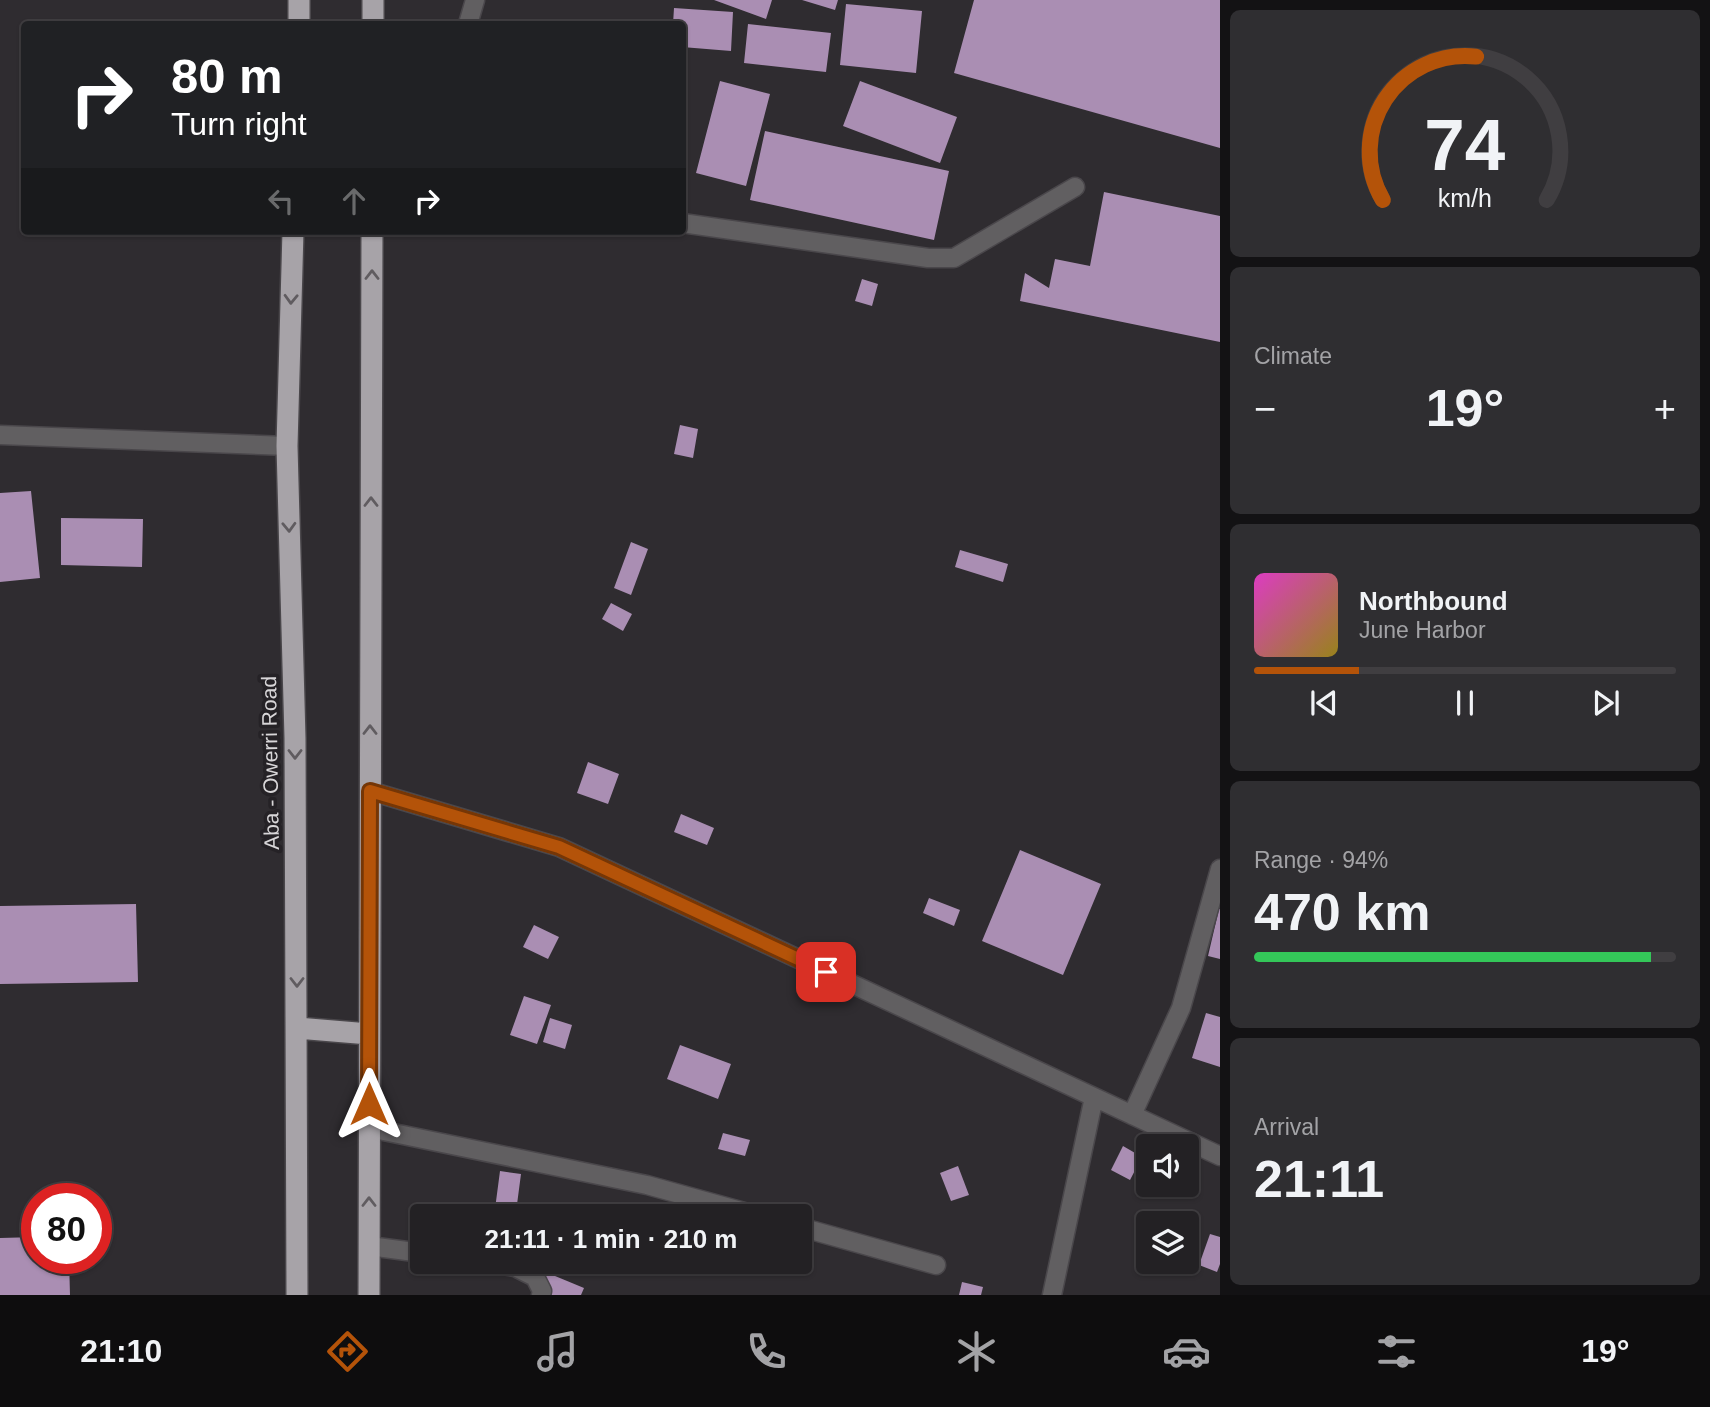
<!DOCTYPE html>
<meta charset="utf-8">
<style>
:root{--surface:#232124;--page:#2f2e31;--text:#f1f3f6;--muted:#a3a3a6;--line:#403e41;--accent:#b45309}
body{margin:0;font-family:Arial,sans-serif;background:var(--page);color:var(--text);height:100vh;display:flex;flex-direction:column;font-size:26px;white-space:nowrap}
*{box-sizing:border-box;margin:0}
p{font-size:23px;color:var(--muted)}
.icon{flex:none;width:38px;height:38px;fill:none;stroke:currentColor;stroke-width:2;stroke-linecap:round;stroke-linejoin:round}
.map{position:relative;flex:1;overflow:hidden}
.details{display:flex;flex-direction:column;gap:10px;padding:10px;background:#131214;width:490px}
.details>*{flex:none}
.top-card{position:absolute;left:21px;top:21px;width:665px;height:214px;border-radius:7px;box-shadow:0 2px 5px #0004,0 0 0 2px var(--line);background:#202124;color:#fff;overflow:hidden}
.buttons{position:absolute;left:1136px;top:1134px;display:grid;gap:14px}
.buttons a{display:grid;place-items:center;width:63px;height:63px;border-radius:7px;background:var(--surface);box-shadow:0 2px 5px #0004,0 0 0 2px var(--line);font-size:35px}
.speed{position:absolute;left:21px;top:1183px;display:flex;gap:14px;font-size:35px;font-weight:700;text-align:center}
.speed>*{display:grid;place-content:center;width:91px;height:91px;border-radius:50%;background:var(--surface);box-shadow:0 2px 5px #0004,0 0 0 2px var(--line);line-height:1}
.speed .limit{border:10px solid #d22;background:#fff;color:#111}
.pin{position:absolute;display:grid;place-items:center;width:60px;height:60px;color:#fff;margin:-30px;border-radius:14px;box-shadow:0 4px 10px #0006}
.me{position:absolute;width:77px;margin:-38px;rotate:0deg;stroke-linejoin:round;filter:drop-shadow(0 0 5px #0008)}
.turn{display:flex;align-items:center;gap:24px;height:147px;padding:0 35px;font-size:32px}
.turn .icon{width:91px;height:91px;stroke-width:2.5}
.turn b{display:block;font-size:49px;line-height:60px}
.lanes{display:flex;align-items:center;height:66px;padding:0 35px;background:#0003;justify-content:center;gap:35px;direction:ltr}
.lanes .off{opacity:.35}
.big{font-size:52px;font-weight:700;line-height:1.1}
.details .tile{flex:1;display:flex;flex-direction:column;justify-content:center;gap:10px;min-width:0;padding:0 24px;border-radius:10px;background:var(--page)}
.details .dial{align-items:center;gap:0}
.dial svg{height:182px;overflow:visible;fill:none;stroke:var(--line);stroke-width:7;stroke-linecap:round;text-anchor:middle}
.dial text{fill:var(--text);stroke:none}
.song{display:flex;align-items:center;gap:21px}
.cover{width:84px;height:84px;border-radius:10px;background:linear-gradient(135deg,hsl(310 70% 55%),hsl(50 70% 35%))}
.played{height:7px;border-radius:4px;background:linear-gradient(90deg,var(--accent) 25%,var(--line) 25%)}
.keys{display:flex;justify-content:space-around;direction:ltr}
.heat{display:flex;justify-content:space-between;align-items:center;font-size:38px;direction:ltr}
.charge{height:10px;border-radius:5px;background:linear-gradient(90deg,#34c759 94%,var(--line) 0)}
.trip{position:absolute;left:410px;top:1204px;width:402px;height:70px;border-radius:7px;background:var(--surface);box-shadow:0 2px 5px #0004,0 0 0 2px var(--line);font-weight:700;line-height:70px;text-align:center}
.tab-bar{display:flex;height:112px;justify-content:space-around;align-items:center;background:#0e0d0e;color:var(--muted)}
.tab-bar .icon{width:49px;height:49px}
.tab-bar .on{color:var(--accent)}
.tab-bar b{font-size:32px;color:var(--text)}
main{display:flex;flex:1;min-height:0}
.map>svg:first-child{display:block}
</style>
<main>
<div class="map">
<svg width="1220" height="1295" viewBox="0 0 1220 1295">
<rect width="100%" height="100%" fill="#2f2c30"/>
<path fill="#aa8eb3" d="M714 0H772L766 19Z
M802 0H838L835 10Z
M974 0H1220V148L954 73Z
M846 4 922 11 916 73 840 65Z
M674 8 733 12 731 51 682 47V24H673Z
M608 19 640 20V24H607Z
M748 24 831 33 826 72 744 63Z
M720 81 770 94 746 186 696 173Z
M860 81 957 117 940 163 843 126Z
M765 131 949 171 934 240 750 200Z
M1104 192 1220 216V342L1020 301 1025 273 1049 288 1055 259 1090 266Z
M862 279 878 284 872 306 855 301Z
M680 425 698 429 693 458 674 454Z
M31 491 40 578 0 582V493Z
M61 518 143 519 142 567 61 565Z
M631 542 648 549 631 595 614 588Z
M960 550 1008 564 1003 582 955 567Z
M611 603 632 614 623 631 602 619Z
M588 762 619 774 608 804 577 793Z
M681 814 714 828 707 845 674 832Z
M1020 850 1101 884 1063 975 982 941Z
M929 898 960 910 954 926 923 913Z
M136 904 138 982 0 984V906Z
M1219 909H1220V959L1208 956Z
M534 925 559 937 548 959 523 947Z
M524 996 551 1005 537 1044 510 1035Z
M1206 1013 1220 1017V1067L1192 1058Z
M550 1018 572 1025 565 1049 543 1042Z
M680 1045 731 1064 718 1099 667 1079Z
M723 1133 750 1140 745 1156 718 1149Z
M1123 1146 1142 1157 1130 1180 1111 1170Z
M958 1166 969 1195 951 1201 940 1173Z
M500 1171 521 1174 516 1212 495 1209Z
M1210 1234 1220 1237V1264L1217 1272 1199 1265Z
M37 1237V1258H69L70 1295H0V1238Z
M543 1271 584 1288 581 1295H533Z
M962 1282 983 1287 981 1295H959Z"/>
<g fill="none" stroke-linecap="round" stroke-linejoin="round">
<g stroke="#4a474b" stroke-width="21">
<path id="minor" d="M468 24 475 0
M682 223 928 258H954L1075 187
M0 435 287 446
M370 791 559 847 1220 1156
M1132 1115 1181 1008 1220 869
M369 1128 647 1185 759 1216
M800 1227 936 1265
M369 1246 422 1253
M482 1262 515 1267 535 1277 542 1291 541 1295
M1052 1295 1094 1097"/>
</g>
<g stroke="#4a474b" stroke-width="24">
<path id="highway" d="M299 24V0
M373 24V0
M293 231 287 446 295 738 297 1295
M297 1028 369 1034
M369 1295 372 231"/>
</g>
<use href="#minor" stroke="#615f61" stroke-width="18"/>
<use href="#highway" stroke="#a7a3a8" stroke-width="21"/>
</g>
<defs><path id="oneway-chevron" d="M-2-3.5L2.5 0L-2 3.5" fill="none" stroke-width="1.6" stroke-linecap="round" stroke-linejoin="round" transform="scale(1.75)"/></defs>
<g stroke="#605c60">
<use href="#oneway-chevron" transform="translate(372 275) rotate(-90)"/>
<use href="#oneway-chevron" transform="translate(291 299) rotate(92)"/>
<use href="#oneway-chevron" transform="translate(371 502) rotate(-90)"/>
<use href="#oneway-chevron" transform="translate(289 527) rotate(88)"/>
<use href="#oneway-chevron" transform="translate(370 730) rotate(-90)"/>
<use href="#oneway-chevron" transform="translate(295 754) rotate(90)"/>
<use href="#oneway-chevron" transform="translate(297 982) rotate(90)"/>
<use href="#oneway-chevron" transform="translate(369 1202) rotate(-90)"/>
</g>
<g fill="none" stroke-linecap="round" stroke-linejoin="round">
<g stroke="#753606" stroke-width="18">
<path id="route" d="M369 1104 370 791 559 847 826 972"/>
</g>
<use href="#route" stroke="#b45309" stroke-width="12"/>
</g>
<g text-anchor="middle" dominant-baseline="central" stroke-width="7" stroke-linejoin="round" paint-order="stroke">
<g font-size="21" fill="#d8d6d8" stroke="#252226">
<text transform="translate(270 763) rotate(-91)">Aba - Owerri Road</text>
</g>
</g>
</svg>
<div class="buttons">
<a><svg class="icon" aria-label="sound" viewBox="0 0 24 24"><path d="M4 9h4l5-4v14l-5-4H4zM17 9q2 3 0 6"/></svg></a>
<a><svg class="icon" aria-label="layers" viewBox="0 0 24 24"><path d="M12 4l9 5-9 5-9-5zM3 14l9 5 9-5"/></svg></a>
</div>
<div class="speed"><div class="limit">80</div></div>
<div class="pin" style="left:826px;top:972px;background:#d93025"><svg class="icon" aria-label="arrive" viewBox="0 0 24 24"><path d="M6 21V4h12l-3 4 3 4H6"/></svg></div>
<svg class="me" style="left:369px;top:1104px" viewBox="-20 -20 40 40"><path d="M0-17L14 15 0 8-14 15z" fill="#b45309" stroke="#fff" stroke-width="4"/></svg>
<div class="trip">21:11 · 1 min · 210 m</div>
<div class="top-card">
<div class="turn"><svg class="icon" aria-label="right" viewBox="0 0 24 24"><path d="M7 20v-9h11M14 6l5 5-5 5"/></svg><div><b>80 m</b>Turn right</div></div>
<div class="lanes"><svg class="icon off" aria-label="left" viewBox="0 0 24 24"><path d="M17 20v-9H6M10 6l-5 5 5 5"/></svg><svg class="icon off" aria-label="ahead" viewBox="0 0 24 24"><path d="M12 20V5M6 11l6-6 6 6"/></svg><svg class="icon" aria-label="right" viewBox="0 0 24 24"><path d="M7 20v-9h11M14 6l5 5-5 5"/></svg></div>
</div>
</div>
<section class="details">
<div class="tile dial"><svg viewBox="0 0 100 80">
<path d="M14 69A42 42 0 1 1 86 69"/>
<path d="M14 69A42 42 0 0 1 55 6" stroke="#b45309"/>
<text x="50" y="56" font-size="32" font-weight="700">74</text>
<text x="50" y="72" font-size="11">km/h</text>
</svg></div>
<div class="tile"><p>Climate</p>
<div class="heat"><a>−</a><b class="big">19°</b><a>+</a></div>
</div>
<div class="tile">
<div class="song"><i class="cover"></i><div><b>Northbound</b><p>June Harbor</p></div></div>
<div class="played"></div>
<div class="keys"><svg class="icon" aria-label="previous" viewBox="0 0 24 24"><path d="M18 5L8 12l10 7zM5 5v14"/></svg><svg class="icon" aria-label="pause" viewBox="0 0 24 24"><path d="M8 5v14M16 5v14"/></svg><svg class="icon" aria-label="next" viewBox="0 0 24 24"><path d="M6 5l10 7-10 7zM19 5v14"/></svg></div>
</div>
<div class="tile"><p>Range · 94%</p><b class="big">470 km</b><div class="charge"></div></div>
<div class="tile"><p>Arrival</p><b class="big">21:11</b></div>
</section>
</main>
<nav class="tab-bar">
<b>21:10</b>
<svg class="icon on" aria-label="directions" viewBox="0 0 24 24"><path d="M12 3l9 9-9 9-9-9zM9 14v-3h6M13 9l2 2-2 2"/></svg>
<svg class="icon" aria-label="music" viewBox="0 0 24 24"><path d="M9 18V5l10-2v13"/><circle cx="6" cy="18" r="3"/><circle cx="16" cy="16" r="3"/></svg>
<svg class="icon" aria-label="phone" viewBox="0 0 24 24"><path d="M5 4h4l2 5-3 2q2 4 5 5l2-3 5 2v4C11 20 4 13 5 4z"/></svg>
<svg class="icon" aria-label="climate" viewBox="0 0 24 24"><path d="M12 3v18M4 7l16 10M4 17L20 7"/></svg>
<svg class="icon" aria-label="car" viewBox="0 0 24 24"><path d="M5 17H2v-5l4-1 3-4h7l3 4 3 1v5h-3M9 17h6M6 11h13"/><circle cx="7" cy="17" r="2"/><circle cx="17" cy="17" r="2"/></svg>
<svg class="icon" aria-label="filters" viewBox="0 0 24 24"><path d="M4 7h16M4 17h16"/><circle cx="9" cy="7" r="2"/><circle cx="15" cy="17" r="2"/></svg>
<b>19°</b>
</nav>
